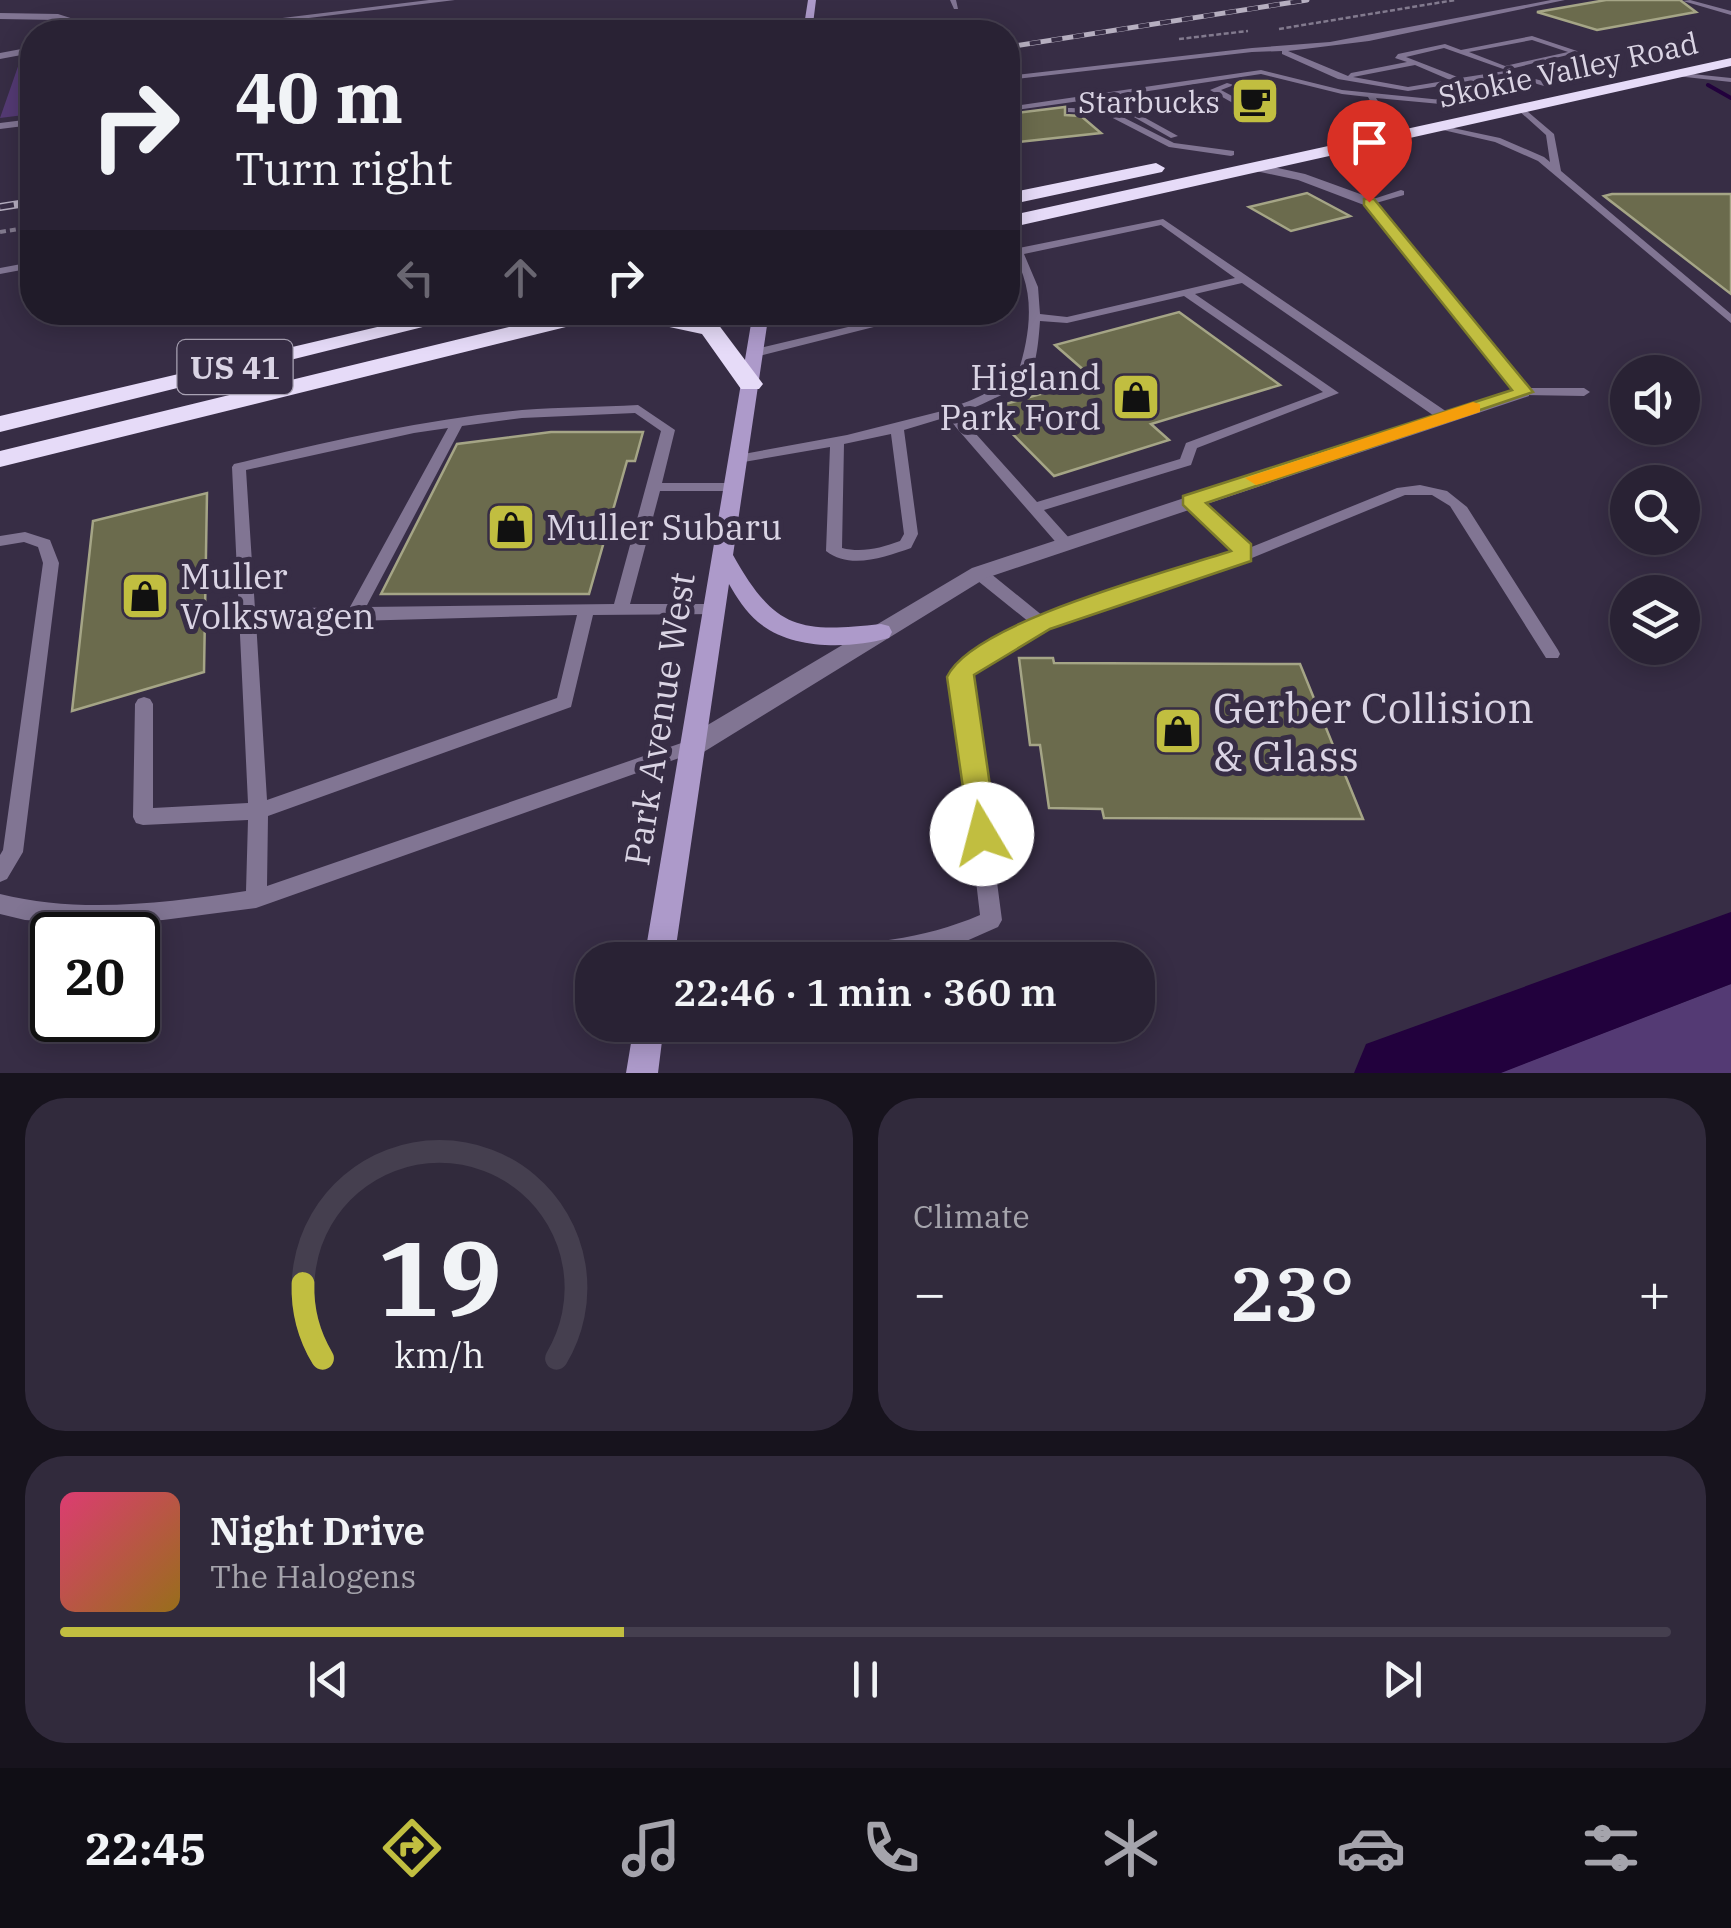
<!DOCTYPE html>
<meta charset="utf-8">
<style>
:root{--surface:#292234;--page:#312a3c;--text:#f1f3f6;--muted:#a5a4ac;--line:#453f4f;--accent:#c1be40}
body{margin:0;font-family:"IBM Plex Serif",serif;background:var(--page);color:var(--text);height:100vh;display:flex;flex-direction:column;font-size:38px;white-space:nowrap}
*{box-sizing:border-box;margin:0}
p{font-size:32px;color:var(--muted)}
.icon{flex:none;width:55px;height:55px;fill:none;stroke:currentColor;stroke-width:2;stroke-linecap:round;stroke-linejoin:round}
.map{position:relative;height:1073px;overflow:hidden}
.details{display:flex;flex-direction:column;gap:25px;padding:25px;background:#17131d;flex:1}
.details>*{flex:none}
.banner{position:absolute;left:20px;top:20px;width:1000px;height:305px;border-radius:40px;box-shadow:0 5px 25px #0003,0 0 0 2px var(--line);background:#292234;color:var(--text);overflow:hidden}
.fabs{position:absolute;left:1610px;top:355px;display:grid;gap:20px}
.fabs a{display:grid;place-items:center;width:90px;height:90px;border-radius:50%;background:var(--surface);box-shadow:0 5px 25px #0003,0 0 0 2px var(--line);font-size:50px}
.speed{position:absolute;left:30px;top:912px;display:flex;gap:20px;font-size:50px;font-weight:700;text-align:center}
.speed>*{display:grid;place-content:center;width:130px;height:130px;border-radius:50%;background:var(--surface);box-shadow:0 5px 25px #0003,0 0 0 2px var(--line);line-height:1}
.speed .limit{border:5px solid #111;border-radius:15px;background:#fff;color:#111}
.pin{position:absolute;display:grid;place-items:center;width:85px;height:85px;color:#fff;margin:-102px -42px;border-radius:50% 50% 50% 0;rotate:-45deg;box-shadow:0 0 10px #0007}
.pin .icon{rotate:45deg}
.me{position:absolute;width:110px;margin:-55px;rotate:352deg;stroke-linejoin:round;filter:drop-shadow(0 0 8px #0008)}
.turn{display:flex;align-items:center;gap:35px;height:210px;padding:0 50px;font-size:45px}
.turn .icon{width:130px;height:130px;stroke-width:2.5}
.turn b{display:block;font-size:70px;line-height:85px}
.lanes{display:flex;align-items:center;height:95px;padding:0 50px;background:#0003;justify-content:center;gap:50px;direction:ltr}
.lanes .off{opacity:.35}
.big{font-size:75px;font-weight:600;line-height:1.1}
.details .widget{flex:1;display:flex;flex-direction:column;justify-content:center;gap:15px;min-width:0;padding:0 35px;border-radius:40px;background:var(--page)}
.details .dial{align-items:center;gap:0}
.dial svg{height:260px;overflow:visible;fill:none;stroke:var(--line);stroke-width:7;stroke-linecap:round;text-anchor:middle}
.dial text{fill:var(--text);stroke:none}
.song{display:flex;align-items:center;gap:30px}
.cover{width:120px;height:120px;border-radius:15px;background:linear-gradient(135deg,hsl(340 70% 55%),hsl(40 70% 35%))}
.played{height:10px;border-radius:5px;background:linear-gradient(90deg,var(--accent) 35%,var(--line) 35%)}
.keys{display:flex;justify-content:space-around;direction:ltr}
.heat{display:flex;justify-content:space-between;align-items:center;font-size:55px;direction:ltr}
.details .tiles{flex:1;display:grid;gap:25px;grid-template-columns:1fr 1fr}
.widget:last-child{grid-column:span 2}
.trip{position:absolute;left:575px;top:942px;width:580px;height:100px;border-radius:40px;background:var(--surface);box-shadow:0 5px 25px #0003,0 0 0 2px var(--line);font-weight:600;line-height:100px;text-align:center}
.dock{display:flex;height:160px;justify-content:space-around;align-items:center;background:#100e15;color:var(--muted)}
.dock .icon{width:70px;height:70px}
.dock .on{color:var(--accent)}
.dock b{font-size:45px;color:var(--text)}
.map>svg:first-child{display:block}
</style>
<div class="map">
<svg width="1731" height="1073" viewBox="0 0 1731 1073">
<rect width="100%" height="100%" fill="#372d45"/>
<path fill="#543a74" d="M32 54V114L0 118 22 55Z
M1731 984V1073H1499Z"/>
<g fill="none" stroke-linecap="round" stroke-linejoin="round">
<path stroke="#22013d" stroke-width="4" d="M1708 85 1731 98"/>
<path fill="#22013d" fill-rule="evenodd" d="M1731 912V984L1501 1073H1354L1366 1044Z"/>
</g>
<path fill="#6b6b4d" stroke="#a5a586" stroke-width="2.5" d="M1606 0H1680L1696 12 1597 30 1537 12Z
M1065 107V115L1081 116 1101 133 1008 143V114Z
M1307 193 1350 216 1291 231 1249 207Z
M1731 194V294L1604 196 1612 194Z
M1179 312 1280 385 1151 424 1169 440 1054 476 988 409 1094 379 1055 345Z
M551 432H643L635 461H627L589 594H381L457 444Z
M207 493 204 672 72 711 93 521Z
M1019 658H1053L1054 663 1300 664 1363 819 1104 818 1102 809 1049 808 1040 745H1030Z"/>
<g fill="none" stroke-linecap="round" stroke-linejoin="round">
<path stroke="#827a8e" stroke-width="2.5" stroke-dasharray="5 2.5" stroke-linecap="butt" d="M1279 29 1455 0
M1179 39 1248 31"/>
<path stroke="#827a8e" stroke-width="4" stroke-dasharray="6 4" stroke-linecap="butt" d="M0 232 32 227"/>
<path fill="#817593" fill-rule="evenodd" d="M950 0H956L958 9H954Z
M1551 0H1565L1369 41 1288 51 1348 76 1351 73 1407 62 1395 58 1398 54 1445 44 1461 50 1532 36 1580 52 1506 70 1444 48 1406 57 1460 78 1505 71 1554 84 1551 88 1505 75 1463 84 1459 83 1408 91 1338 79 1282 54V51L1252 52 1008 80V76L1252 48 1330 42ZM1532 40 1568 52 1505 66 1469 52ZM1415 65 1450 80 1408 87 1353 77Z
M1690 0 1731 11V15L1683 1Z
M1009 30 1011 33 1002 32 1003 31Z
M1261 70 1342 90 1462 102 1466 104 1462 106 1376 98 1384 111V122L1380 124 1376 122V111L1368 97 1342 94 1261 74 1089 100 1174 143 1234 151V155L1231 156 1169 147 1105 114 1068 112V108H1071L1096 109 1080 101 1008 111V107Z
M1673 72 1731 78V82L1676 76Z
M1227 83 1234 85 1221 90 1267 115V119H1261L1210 90Z
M1121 99 1125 101 1120 104 1178 136 1171 138 1109 103Z
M1521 106 1554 134 1561 171 1731 314V323L1538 161 1495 142 1430 127 1434 124 1500 138 1544 157 1550 162 1546 135 1518 110V106Z
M1401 190 1404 191V195L1369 205 1364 202Z
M1163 219 1450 414 1452 417 1450 420H1440L1242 283 1195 294 1339 393 1197 448 1191 465 1044 510 1070 539 1073 543 1070 547H1060L947 417 904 430 918 534 911 548C885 557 850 570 826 551L830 447 738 463 731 459 738 455 847 435 942 411 943 407C970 406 996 387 1018 373 1028 341 1034 307 1023 275 1019 262 1008 252 1008 238L1012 239 1019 248ZM1161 225 1235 278 1067 317 1040 314 1038 287 1024 254ZM1184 296 1323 392 1186 443 1180 459 1037 502 958 414C974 408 1020 389 1029 376 1037 365 1039 335 1040 321L1067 323ZM891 434 904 534 900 541C881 548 862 553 842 548L844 444Z
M32 262V268L0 274V268Z
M911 312H933L755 357 749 353 751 350Z
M1523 388H1584L1590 392 1584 396 1519 395V389Z
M638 405 675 430 662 483H734L741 487 734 491H660L630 604H714L720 606 722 610 720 614 593 615 571 707 268 816 267 886 693 739 699 741 702 746 699 751 256 908 163 920 91 924 25 920 0 914V894C80 914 166 903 246 891L248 820 143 825 136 823 133 817 135 704 138 699 144 697 150 699 153 704V808L248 803 232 467 234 464C329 441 426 419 522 410 561 407 600 407 638 405ZM635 413 661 431 614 604 366 607 462 426 522 418ZM448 428 350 607 255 609 246 470 414 433ZM577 615 557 698 267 800 256 621H354Z
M1420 485 1447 491 1467 507 1558 650 1560 654 1558 658H1546L1450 506 1432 495H1405L1247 560 1047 627 971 673 970 677 1002 920 998 927 955 946 892 960H660L653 957 650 950 653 943 661 940C767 945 880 958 980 915L952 677 958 664 1029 622 973 577 971 573 973 569H985L1043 616 1234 553V550L1185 504 1183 501 1185 498H1195L1249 548 1397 488Z
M25 532 50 540 59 563 23 852 7 879 0 882V855L3 850 43 563 38 547 24 542 0 546V536Z"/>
<path fill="#817593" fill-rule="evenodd" d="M429 0H455L194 32H170Z
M0 13 58 14 86 23 88 32H79L78 26 57 20 0 19Z
M809 19 812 24 679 32 684 29Z
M32 47V53L0 59V53Z
M32 119V125L0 129V123Z
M1255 163 1305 174 1374 199 1529 388V396L986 578 702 753 693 756 684 753 681 746 684 739 972 568 1512 390 1364 205 1298 180 1251 170V164Z"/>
<path fill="#ad9aca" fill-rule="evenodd" d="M808 0H816L812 32H803Z
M753 312H769L733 555C775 630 799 633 881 624L889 626 892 632 889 638C849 649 791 650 758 622 746 612 737 598 729 584L674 960H644Z
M634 1025H664L658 1073H626Z"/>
<path fill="#e6dbf8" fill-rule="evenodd" d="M1731 58V66L1008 228V216Z
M1156 163 1165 168 1162 172 1008 205V193Z
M441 312H483L0 432V416Z
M570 312H666L718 324 763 384 759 389H741L702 334 660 325H574L0 467V451Z"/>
<g stroke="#b6afc0" stroke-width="5">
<path id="rail-far1" d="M1008 47 1307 0"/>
</g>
<g stroke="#b6afc0" stroke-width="8">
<path id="rail" d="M0 207 32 202"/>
</g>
<use href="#rail-far1" stroke="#372d45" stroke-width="4" stroke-dasharray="11" stroke-linecap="butt"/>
<use href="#rail" stroke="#372d45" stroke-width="5" stroke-dasharray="14" stroke-linecap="butt"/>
</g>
<path fill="#c1be40" stroke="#7d7c2a" stroke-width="2.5" d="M1364 199H1374L1533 392 1206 503 1251 544V561L1050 629 974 675 997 834 992 843 982 847 971 843 947 677C972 622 1171 571 1231 551L1183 505V496L1512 390 1364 205Z"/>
<path fill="#f59e0b" d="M1473 402 1480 404V412L1263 483 1256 485 1245 478Z"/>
<defs>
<g id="cafe-square" transform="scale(2.5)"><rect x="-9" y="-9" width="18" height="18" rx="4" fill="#c1be40" stroke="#372d45"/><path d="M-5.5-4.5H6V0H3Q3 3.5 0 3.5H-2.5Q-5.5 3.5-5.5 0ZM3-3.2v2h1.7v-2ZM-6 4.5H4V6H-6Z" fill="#111"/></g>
<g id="shop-square" transform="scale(2.5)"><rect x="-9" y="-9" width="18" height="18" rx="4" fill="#c1be40" stroke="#372d45"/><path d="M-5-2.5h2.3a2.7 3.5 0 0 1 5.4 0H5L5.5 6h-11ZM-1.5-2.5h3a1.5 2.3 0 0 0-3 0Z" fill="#111"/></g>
</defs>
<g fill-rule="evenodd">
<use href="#cafe-square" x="1255" y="101"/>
<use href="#shop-square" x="1136" y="397"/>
<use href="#shop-square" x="511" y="527"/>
<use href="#shop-square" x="145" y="596"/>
<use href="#shop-square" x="1178" y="731"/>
</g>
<g text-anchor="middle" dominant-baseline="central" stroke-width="10" stroke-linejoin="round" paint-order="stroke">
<g font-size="30" fill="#dad4e4" stroke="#372d45">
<text transform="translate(1568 69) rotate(-12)">Skokie Valley Road</text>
</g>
<g font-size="30" fill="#dad4e4" stroke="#372d45" text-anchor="end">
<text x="1220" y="101">Starbucks</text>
</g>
<rect fill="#372d45" stroke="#a9a2b4" stroke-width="2.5" x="177.5" y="340" width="115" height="54" rx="8"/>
<g font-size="32" font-weight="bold" fill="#dad4e4">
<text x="235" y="367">US 41</text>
</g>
<g font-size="35" fill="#dad4e4" stroke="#372d45" text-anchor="start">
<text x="1101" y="377" text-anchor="end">Higland<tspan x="1101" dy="40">Park Ford</tspan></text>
<text x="546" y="527">Muller Subaru</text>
<text x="180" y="576">Muller<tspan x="180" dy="40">Volkswagen</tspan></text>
</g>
<g font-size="35" fill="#dad4e4" stroke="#372d45">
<text transform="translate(659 719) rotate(-81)">Park Avenue West</text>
</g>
<g font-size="42" fill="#dad4e4" stroke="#372d45" text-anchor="start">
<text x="1213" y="707">Gerber Collision<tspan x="1213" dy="48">&amp; Glass</tspan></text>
</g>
</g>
</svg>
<div class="fabs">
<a><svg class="icon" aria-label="sound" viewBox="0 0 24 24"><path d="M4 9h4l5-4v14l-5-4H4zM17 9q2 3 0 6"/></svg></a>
<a><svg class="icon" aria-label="search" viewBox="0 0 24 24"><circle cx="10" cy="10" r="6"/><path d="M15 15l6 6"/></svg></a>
<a><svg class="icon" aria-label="layers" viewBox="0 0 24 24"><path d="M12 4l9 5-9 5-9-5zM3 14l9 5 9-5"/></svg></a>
</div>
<div class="speed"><div class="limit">20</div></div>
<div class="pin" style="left:1369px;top:202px;background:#d93025"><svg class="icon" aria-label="arrive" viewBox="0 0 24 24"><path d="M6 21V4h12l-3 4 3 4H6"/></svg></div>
<svg class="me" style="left:982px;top:834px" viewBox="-20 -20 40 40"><circle r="19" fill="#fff"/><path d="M0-13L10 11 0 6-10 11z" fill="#c1be40"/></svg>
<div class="trip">22:46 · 1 min · 360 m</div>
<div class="banner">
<div class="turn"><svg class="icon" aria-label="right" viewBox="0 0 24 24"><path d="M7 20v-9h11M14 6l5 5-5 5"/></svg><div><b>40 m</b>Turn right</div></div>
<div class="lanes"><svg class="icon off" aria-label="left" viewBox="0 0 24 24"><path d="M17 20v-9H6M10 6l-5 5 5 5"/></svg><svg class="icon off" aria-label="ahead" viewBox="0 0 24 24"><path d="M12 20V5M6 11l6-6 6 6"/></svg><svg class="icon" aria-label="right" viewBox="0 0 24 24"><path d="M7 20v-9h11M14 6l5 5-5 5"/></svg></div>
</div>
</div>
<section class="details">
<div class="tiles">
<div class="widget dial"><svg viewBox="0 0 100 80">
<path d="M14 69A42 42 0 1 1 86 69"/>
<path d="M14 69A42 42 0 0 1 8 46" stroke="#c1be40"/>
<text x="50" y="56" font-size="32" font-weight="700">19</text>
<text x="50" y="72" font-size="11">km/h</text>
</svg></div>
<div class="widget"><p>Climate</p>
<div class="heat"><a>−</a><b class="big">23°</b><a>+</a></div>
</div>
<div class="widget">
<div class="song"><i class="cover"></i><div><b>Night Drive</b><p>The Halogens</p></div></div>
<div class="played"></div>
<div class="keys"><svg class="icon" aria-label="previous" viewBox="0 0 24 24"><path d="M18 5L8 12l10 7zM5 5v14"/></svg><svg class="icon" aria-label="pause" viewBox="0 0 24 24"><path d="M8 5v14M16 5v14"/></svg><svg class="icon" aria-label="next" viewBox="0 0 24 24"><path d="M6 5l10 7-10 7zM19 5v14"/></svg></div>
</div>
</div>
</section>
<nav class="dock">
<b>22:45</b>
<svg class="icon on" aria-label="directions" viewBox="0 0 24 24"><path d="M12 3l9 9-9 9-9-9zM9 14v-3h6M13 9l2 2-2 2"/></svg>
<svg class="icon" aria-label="music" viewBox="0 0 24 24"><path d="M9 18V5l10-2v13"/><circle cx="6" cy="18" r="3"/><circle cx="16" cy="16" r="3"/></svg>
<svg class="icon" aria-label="phone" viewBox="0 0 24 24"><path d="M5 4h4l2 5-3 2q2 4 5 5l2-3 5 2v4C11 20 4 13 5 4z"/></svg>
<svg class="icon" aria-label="climate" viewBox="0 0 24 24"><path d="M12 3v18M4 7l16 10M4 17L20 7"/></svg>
<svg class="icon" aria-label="car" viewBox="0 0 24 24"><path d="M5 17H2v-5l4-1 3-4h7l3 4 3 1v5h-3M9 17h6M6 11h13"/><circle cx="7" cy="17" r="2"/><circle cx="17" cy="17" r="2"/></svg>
<svg class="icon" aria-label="filters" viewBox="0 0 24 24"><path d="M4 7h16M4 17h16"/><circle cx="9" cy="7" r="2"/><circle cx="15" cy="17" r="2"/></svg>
</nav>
